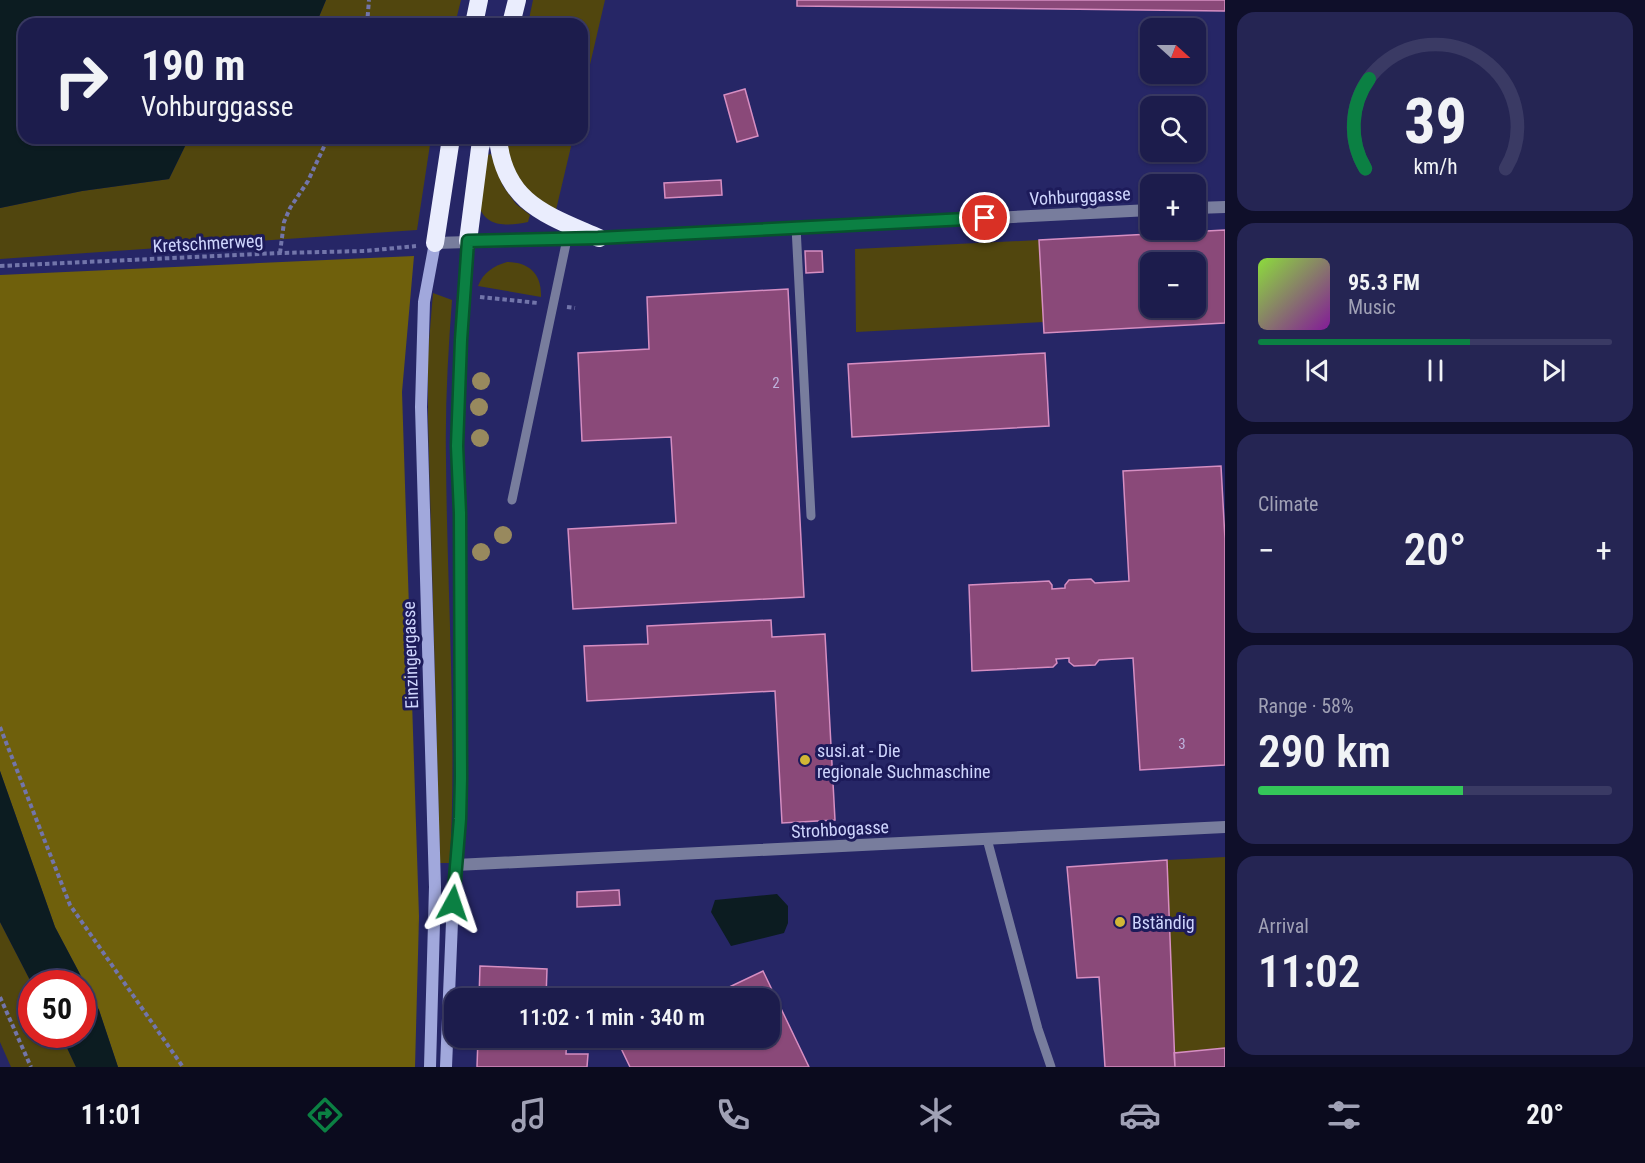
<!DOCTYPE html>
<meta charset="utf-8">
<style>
:root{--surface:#1c1c4c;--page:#252553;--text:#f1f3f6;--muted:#a0a1b5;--line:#3a3a64;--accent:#0b8043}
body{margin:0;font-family:"Roboto Condensed",sans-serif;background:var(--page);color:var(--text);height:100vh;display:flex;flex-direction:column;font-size:22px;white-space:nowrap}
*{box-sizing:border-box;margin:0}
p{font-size:20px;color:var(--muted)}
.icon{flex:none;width:33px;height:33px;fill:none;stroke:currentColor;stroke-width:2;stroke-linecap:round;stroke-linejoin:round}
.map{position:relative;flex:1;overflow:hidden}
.sheet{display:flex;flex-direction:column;gap:12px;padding:12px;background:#0f0f2a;width:420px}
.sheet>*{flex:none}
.banner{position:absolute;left:18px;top:18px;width:570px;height:126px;border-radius:18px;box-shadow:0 2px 4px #0004,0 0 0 2px var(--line);background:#1c1c4c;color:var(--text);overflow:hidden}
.needle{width:39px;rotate:111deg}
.fabs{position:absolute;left:1140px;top:18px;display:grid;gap:12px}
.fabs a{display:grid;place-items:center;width:66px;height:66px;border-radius:12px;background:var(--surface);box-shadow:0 2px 4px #0004,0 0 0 2px var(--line);font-size:30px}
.speed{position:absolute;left:18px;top:970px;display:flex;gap:12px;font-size:30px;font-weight:700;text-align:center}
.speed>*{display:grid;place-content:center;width:78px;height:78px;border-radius:50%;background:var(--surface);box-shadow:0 2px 4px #0004,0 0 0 2px var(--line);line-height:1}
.speed .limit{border:9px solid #d22;background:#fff;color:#111}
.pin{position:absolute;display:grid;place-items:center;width:51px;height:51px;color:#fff;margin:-26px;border:3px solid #fff;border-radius:50%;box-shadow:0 2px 6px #0007}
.me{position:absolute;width:66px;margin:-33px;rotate:5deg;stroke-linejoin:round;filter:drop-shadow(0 0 4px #0008)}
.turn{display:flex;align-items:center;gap:21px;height:126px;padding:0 24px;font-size:27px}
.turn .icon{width:78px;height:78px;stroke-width:2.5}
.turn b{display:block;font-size:42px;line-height:51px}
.big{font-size:45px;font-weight:600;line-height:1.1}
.sheet .widget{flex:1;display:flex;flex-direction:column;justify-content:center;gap:9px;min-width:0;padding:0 21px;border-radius:18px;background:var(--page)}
.sheet .dial{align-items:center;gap:0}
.dial svg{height:156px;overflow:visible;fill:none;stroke:var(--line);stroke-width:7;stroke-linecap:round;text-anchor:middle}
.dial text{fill:var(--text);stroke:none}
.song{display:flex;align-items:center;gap:18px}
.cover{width:72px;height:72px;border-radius:9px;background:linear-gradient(135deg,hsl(90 70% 55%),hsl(290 70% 35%))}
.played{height:6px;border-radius:3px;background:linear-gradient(90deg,var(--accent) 60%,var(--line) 60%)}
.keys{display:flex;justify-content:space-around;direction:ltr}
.heat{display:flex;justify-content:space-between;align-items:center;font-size:33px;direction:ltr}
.charge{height:9px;border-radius:4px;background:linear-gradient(90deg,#34c759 58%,var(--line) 0)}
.trip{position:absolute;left:444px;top:988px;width:336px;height:60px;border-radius:18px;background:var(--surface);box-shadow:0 2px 4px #0004,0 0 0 2px var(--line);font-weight:600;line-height:60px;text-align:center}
.tabs{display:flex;height:96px;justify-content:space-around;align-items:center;background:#0b0b1e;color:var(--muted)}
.tabs .icon{width:42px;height:42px}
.tabs .selected{color:var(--accent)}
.tabs b{font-size:27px;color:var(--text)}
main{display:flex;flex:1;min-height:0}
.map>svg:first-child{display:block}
</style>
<main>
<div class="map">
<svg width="1225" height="1067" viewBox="0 0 1225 1067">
<rect width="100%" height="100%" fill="#262666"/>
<path fill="#51460e" d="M326 0H461L455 24H316Z
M533 0H605L582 99V24H528Z
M189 138H431L417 230 0 259V208L82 191 169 179Z
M506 138H573L556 210 537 201 512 175Z
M491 154 503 186 516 204 530 215 528 222C509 226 486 228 479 206L487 155Z
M1039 240 1044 322 856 332 855 249Z
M507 262C529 262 542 274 541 297L478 286C483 273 493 266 507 262Z
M433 293 452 300C448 353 445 406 446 459 447 594 457 728 450 863H440L428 418V354Z
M1225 857V1048L1174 1053 1167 860Z
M0 922 32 984V1035H61L76 1067H11L0 1042Z"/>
<path fill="#6f600c" d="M414 256 402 392 419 917 415 1067H118L99 1010 55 927 0 771V275Z"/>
<path fill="#0c1c21" d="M0 0H326L316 24H24V138H189L169 179 82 191 0 208Z
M0 771 55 927 99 1010 118 1067H76L61 1035H82V984H32L0 922Z
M777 894 788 906V923L784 933 731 946 711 912 715 900Z"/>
<path fill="#8a4979" stroke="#d68ec2" stroke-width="1.5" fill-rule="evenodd" d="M797 0H1225V11L797 6Z
M745 89 758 136 737 142 724 95Z
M721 180 722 195 665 198 664 183Z
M1225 230V323L1044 333 1039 240ZM1150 262H1196V308H1150Z
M805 251H822L823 272 806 273Z
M788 289 804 597 573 609 568 529 676 523 671 437 582 441 578 353 649 349 647 297Z
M1045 353 1049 426 852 437 848 364Z
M1221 466 1225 539V765L1140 770 1133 658 1099 660 1095 665 1074 666 1069 662V658L1056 659 1057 663 1053 667 972 671 969 585 1049 581 1052 585V589L1065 588V585L1069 580 1091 579 1095 583 1129 581 1123 471Z
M771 620 772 637 825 634 835 820 782 823 775 691 587 701 584 646 648 644 647 626Z
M1167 860 1175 1067H1105L1099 977 1077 978 1067 867Z
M619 890 620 905 577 907V892Z
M480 966 547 969 546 999H479Z
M763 971 809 1067H630L617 1040 622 1038H770V999H704Z
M478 1038H567L566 1054H588L587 1067H477Z
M1225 1048V1067H1175L1174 1053Z"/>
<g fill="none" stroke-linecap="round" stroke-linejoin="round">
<path stroke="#7275aa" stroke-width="4" stroke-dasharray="4.5 3" stroke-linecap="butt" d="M367 24 369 0
M280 253 284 222 290 208 308 181 328 138
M0 266 280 253 365 251 416 246
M480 297 538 303
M567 307 575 308
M0 727 70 905 183 1067
M0 997 31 1067"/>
<path stroke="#787d9d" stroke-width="9" d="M796 227 811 516
M512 500 567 239
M987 839 1038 1029 1051 1067"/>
<path stroke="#787d9d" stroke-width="12" d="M1196 208 1225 207
M435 243 599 238 1150 210
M456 865 1225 827"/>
<path stroke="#a1a8dc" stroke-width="12" d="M430 1067 435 887 421 407 424 302 435 243
M446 1067 452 922 460 819V513L457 446 461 340 468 241"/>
<path stroke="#eaedfd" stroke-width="18" d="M474 24 479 0
M511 24 517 0
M498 138C504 203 547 215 599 238
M468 241 480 148 483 138
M435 243 451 138"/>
</g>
<g fill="#98895e">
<circle cx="481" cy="381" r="9"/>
<circle cx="479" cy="407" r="9"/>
<circle cx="480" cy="438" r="9"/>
<circle cx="503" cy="535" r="9"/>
<circle cx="481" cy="552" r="9"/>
</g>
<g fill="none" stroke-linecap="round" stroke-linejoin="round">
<g stroke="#07532c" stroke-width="15">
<path id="route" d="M453 903 460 819 461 778 460 513 457 446 461 340 468 241 598 238 985 218"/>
</g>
<use href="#route" stroke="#0b8043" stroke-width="10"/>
</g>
<g fill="#d1b736" stroke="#1d1b5a" stroke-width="2">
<circle cx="805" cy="760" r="6"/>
<circle cx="1120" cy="922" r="6"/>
</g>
<g text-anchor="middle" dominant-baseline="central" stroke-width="6" stroke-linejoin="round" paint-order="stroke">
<g font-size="15" fill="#beb2dc">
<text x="776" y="383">2</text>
<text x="1182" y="744">3</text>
</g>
<g font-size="18" fill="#cfd5fd" stroke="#1d1b5a">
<text transform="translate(1080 196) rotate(-3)">Vohburggasse</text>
<text transform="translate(208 243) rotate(-3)">Kretschmerweg</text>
<text transform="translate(410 655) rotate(-92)">Einzingergasse</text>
<text transform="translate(840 829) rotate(-3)">Strohbogasse</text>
</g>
<g font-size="18" fill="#cfd5fd" stroke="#1d1b5a" text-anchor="start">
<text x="817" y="750">susi.at - Die<tspan x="817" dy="21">regionale Suchmaschine</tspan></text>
<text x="1132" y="922">Bständig</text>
</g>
</g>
</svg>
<div class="fabs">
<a><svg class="needle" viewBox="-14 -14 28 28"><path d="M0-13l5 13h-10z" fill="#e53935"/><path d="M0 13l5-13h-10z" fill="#a0a1b5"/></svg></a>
<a><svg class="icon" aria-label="search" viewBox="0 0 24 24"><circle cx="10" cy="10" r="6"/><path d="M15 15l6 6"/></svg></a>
<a>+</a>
<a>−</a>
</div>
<div class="speed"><div class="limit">50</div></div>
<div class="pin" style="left:985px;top:218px;background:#d93025"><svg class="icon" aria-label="arrive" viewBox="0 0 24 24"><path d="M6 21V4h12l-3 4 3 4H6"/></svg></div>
<svg class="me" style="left:453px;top:903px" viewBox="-20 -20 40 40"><path d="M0-17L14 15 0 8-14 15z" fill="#0b8043" stroke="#fff" stroke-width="4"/></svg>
<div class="trip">11:02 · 1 min · 340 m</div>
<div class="banner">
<div class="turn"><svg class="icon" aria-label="right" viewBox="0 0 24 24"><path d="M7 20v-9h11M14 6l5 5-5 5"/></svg><div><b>190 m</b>Vohburggasse</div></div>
</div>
</div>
<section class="sheet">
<div class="widget dial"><svg viewBox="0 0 100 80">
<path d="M14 69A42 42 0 1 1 86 69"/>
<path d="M14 69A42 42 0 0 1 16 23" stroke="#0b8043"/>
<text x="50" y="56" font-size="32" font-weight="700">39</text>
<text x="50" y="72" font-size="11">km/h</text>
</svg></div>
<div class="widget">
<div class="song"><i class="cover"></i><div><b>95.3 FM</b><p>Music</p></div></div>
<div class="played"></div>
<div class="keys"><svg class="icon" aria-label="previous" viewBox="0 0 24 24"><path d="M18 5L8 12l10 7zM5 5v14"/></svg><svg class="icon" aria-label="pause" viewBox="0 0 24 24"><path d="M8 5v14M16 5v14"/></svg><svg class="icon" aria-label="next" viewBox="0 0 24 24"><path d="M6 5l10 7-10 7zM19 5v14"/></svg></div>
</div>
<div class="widget"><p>Climate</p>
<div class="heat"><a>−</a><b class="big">20°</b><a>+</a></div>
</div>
<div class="widget"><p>Range · 58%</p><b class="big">290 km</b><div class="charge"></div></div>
<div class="widget"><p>Arrival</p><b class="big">11:02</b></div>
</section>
</main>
<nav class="tabs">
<b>11:01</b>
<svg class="icon selected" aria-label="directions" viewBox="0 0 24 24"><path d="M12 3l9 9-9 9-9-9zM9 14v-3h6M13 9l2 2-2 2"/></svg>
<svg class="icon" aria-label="music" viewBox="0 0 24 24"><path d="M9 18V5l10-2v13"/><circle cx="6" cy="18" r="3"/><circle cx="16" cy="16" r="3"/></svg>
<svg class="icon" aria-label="phone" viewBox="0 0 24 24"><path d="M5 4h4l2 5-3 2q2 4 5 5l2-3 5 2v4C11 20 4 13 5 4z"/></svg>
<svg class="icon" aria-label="climate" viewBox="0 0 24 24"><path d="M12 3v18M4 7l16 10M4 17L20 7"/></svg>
<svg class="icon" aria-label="car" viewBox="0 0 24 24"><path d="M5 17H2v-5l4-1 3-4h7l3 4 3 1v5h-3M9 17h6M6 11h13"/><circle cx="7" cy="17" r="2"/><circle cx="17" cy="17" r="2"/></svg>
<svg class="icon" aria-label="filters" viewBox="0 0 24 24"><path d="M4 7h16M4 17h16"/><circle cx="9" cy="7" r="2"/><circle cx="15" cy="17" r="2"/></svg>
<b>20°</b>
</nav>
